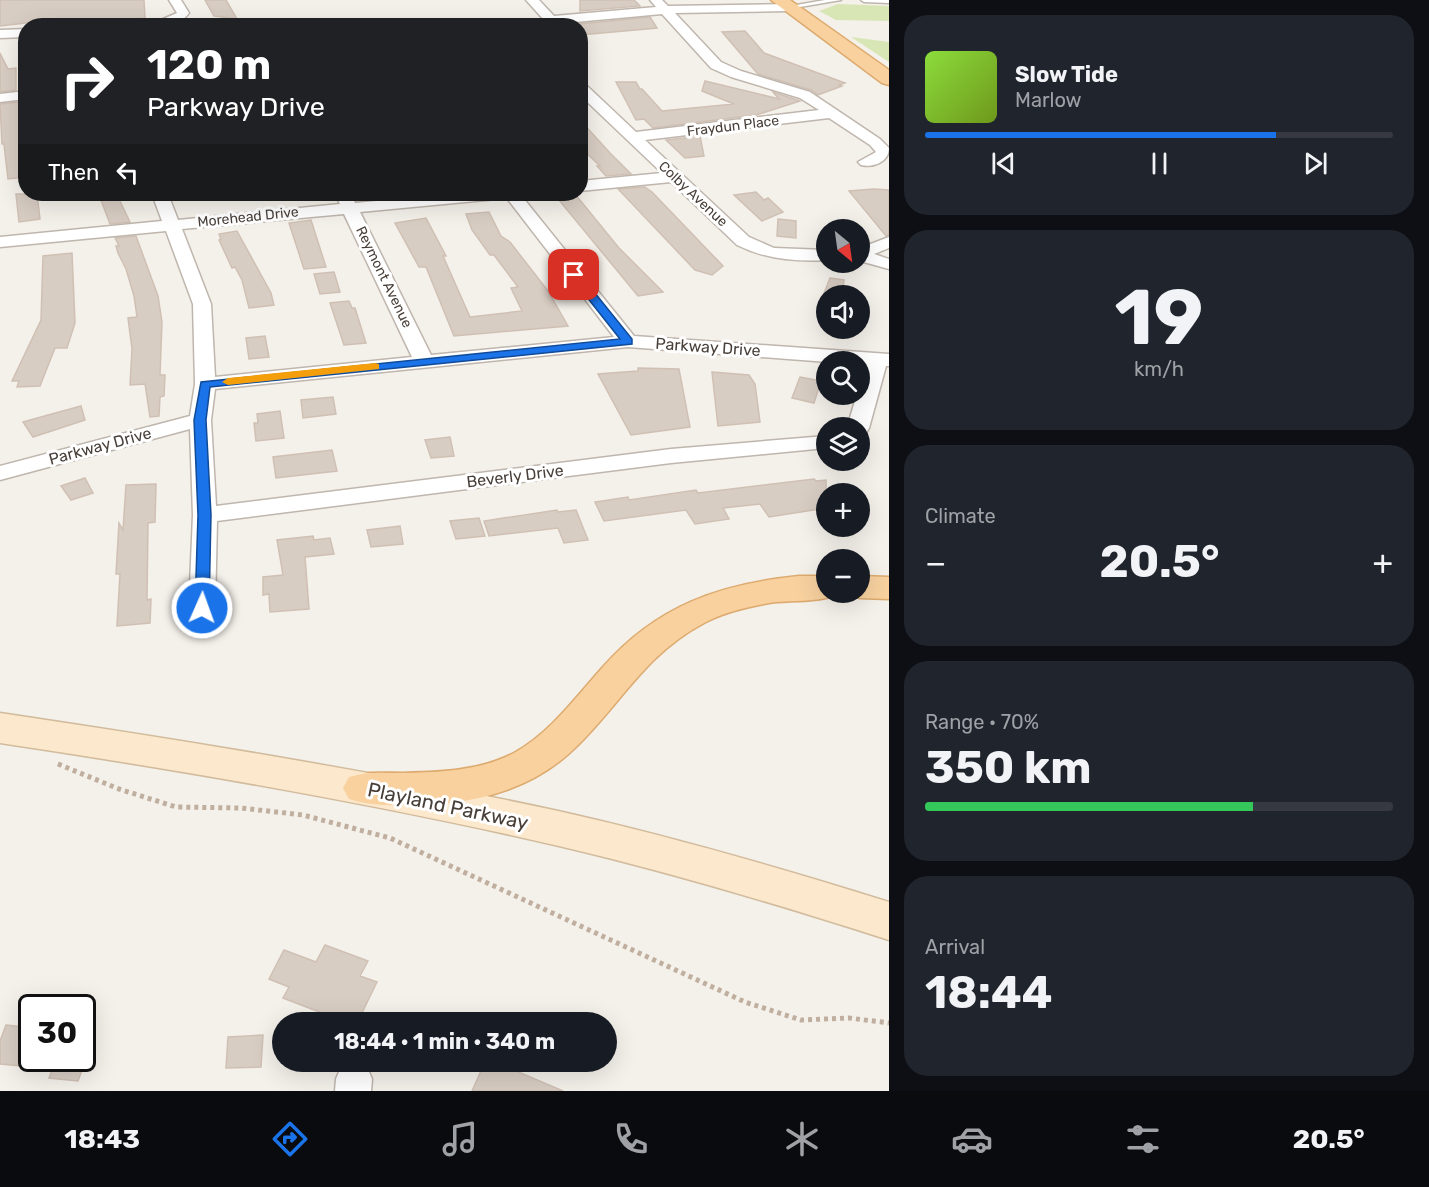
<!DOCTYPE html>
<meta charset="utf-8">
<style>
:root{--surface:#171b24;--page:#20242c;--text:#f1f3f6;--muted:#9ea1a6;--line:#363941;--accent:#1a73e8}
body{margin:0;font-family:Rubik,sans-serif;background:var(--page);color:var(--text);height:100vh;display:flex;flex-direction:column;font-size:22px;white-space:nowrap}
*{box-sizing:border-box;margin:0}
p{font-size:20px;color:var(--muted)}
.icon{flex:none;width:33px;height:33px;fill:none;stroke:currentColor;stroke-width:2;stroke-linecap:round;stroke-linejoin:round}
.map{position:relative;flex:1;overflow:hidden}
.drawer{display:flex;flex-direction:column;gap:15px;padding:15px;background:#0d0f14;width:540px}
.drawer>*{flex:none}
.hud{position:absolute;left:18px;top:18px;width:570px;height:183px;border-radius:24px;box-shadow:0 6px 24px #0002;background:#202124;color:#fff;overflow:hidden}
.needle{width:39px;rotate:151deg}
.buttons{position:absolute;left:816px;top:219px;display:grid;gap:12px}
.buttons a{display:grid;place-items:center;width:54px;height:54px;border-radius:50%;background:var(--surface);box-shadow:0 6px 24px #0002;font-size:30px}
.speed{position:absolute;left:18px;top:994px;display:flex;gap:12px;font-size:30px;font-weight:700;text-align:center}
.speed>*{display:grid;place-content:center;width:78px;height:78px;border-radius:50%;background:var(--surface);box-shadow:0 6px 24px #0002;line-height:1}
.speed .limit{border:3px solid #111;border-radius:9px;background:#fff;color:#111}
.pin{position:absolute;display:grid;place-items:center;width:51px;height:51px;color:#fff;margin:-26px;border-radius:12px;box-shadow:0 3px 9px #0006}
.me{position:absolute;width:66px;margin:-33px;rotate:2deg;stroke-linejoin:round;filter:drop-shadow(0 0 4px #0008)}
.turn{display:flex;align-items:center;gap:21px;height:126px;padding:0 30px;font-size:27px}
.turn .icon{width:78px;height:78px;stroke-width:2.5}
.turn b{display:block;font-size:42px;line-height:51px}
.then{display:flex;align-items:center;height:57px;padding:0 30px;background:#0003;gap:12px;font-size:22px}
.big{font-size:45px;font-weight:700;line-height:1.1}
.drawer .card{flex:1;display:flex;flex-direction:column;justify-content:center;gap:9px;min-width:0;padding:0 21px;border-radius:24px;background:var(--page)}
.drawer .dial{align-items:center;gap:0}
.dial b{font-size:78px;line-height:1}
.song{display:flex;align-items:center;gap:18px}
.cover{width:72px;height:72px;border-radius:9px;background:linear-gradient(135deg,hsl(90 70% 55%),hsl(80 70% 35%))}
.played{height:6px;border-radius:3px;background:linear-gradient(90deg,var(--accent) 75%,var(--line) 75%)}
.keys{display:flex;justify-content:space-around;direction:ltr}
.heat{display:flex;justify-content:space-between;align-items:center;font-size:33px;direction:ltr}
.charge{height:9px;border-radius:4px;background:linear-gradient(90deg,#34c759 70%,var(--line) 0)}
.trip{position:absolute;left:272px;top:1012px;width:345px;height:60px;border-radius:30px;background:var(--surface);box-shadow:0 6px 24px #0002;font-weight:700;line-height:60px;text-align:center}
.menu{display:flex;height:96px;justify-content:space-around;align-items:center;background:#090b0e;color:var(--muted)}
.menu .icon{width:42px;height:42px}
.menu .on{color:var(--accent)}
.menu b{font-size:27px;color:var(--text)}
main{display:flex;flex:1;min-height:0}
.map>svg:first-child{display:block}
</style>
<main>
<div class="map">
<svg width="889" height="1091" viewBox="0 0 889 1091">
<rect width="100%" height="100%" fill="#f4f0ea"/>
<path fill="#d8e6b6" d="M838 4 889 6V21L836 20 819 11Z
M851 37 889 42V62Z"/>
<path fill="#d8cdc3" stroke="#d0c0b4" stroke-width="1.5" d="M0 0H144L145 18 34 24V22L0 26Z
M205 0H226L237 19 214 16Z
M580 0H634L640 6 580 11Z
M650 17 657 28 580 35V24Z
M745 31 764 53 845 83 839 85 842 86 818 95 811 90 758 74 722 32Z
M0 53 8 69 16 68V90L0 92Z
M705 81 779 99 773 92 800 101 756 115 653 128 644 119 636 120 616 82H636L640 89H642L662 111 734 104 702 91Z
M20 102 25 115 20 116 26 149V177L8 179 4 144H2L0 104Z
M580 120 610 153 631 174 606 176 597 166H600L580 147Z
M700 136 704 156 685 158 666 140Z
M645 187 652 192 723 266 712 275 695 270 618 189Z
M874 189 889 190V235L886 236 849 191Z
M756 192 764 200 768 198 783 212 762 221 734 195Z
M16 194H37L40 219 19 222Z
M554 194H575L619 248 663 292 638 296Z
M118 197 130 222 110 224 101 200Z
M489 212 501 236 510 242 548 291 568 326 454 336 426 267H419L395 223 426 218 446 256H443L470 317 522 311 511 288 518 287 494 255H490L472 230 466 214Z
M778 219 796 221V238L777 236Z
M311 220 326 267 304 269 289 223Z
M237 231 271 293 274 305 249 308 242 280 235 267 232 268 219 240 221 239 219 234Z
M136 236 158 296 162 322 160 375H165L164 396 160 397 159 416 150 417 145 384 130 385 132 349 128 318 137 317 134 296 126 269 118 253 116 246H119L115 238Z
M72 253 75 323 67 348H55L40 386 17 387 19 381H12L41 320 43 256Z
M334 272 340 292 320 294 314 274Z
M830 278 844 280 842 296H823Z
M349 301 352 308H355L366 343 344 345 330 303Z
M265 336 269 357 249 359 246 338Z
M638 368 679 369 690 427 631 435 598 374 638 371Z
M712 372 749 375 755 384 760 422 718 426Z
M800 377 821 381 814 403 792 398Z
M333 397 336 414 303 418 301 400Z
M81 406 85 420 33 437 23 422Z
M280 411 284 438 256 441 254 423H258L257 414Z
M450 437 454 456 431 458 425 440Z
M332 450 337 471 276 478 273 457Z
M85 478 93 493 71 500 61 486Z
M814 479 816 481 826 480V508L769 517 760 504 723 508 729 519 695 524 686 510 604 521 595 502 628 497 629 500 696 490 698 493Z
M156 484 155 522 148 523 147 600 151 599 150 623 117 626 120 574H116L119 523 123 530 126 485Z
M557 510 558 512 576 510 588 540 564 543 558 528 489 536 484 521Z
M479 518 485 536 456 539 450 521Z
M400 526 403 544 371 547 367 530Z
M313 536 314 540 330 538 334 554 305 557 309 609 270 612 269 594 263 595V577L283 575 277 540Z
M325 945 368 961 360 976 377 982 357 1023H348L283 998 289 987 269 979 284 950 316 962Z
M6 1025 32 1028V1067L0 1064V1041Z
M263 1035 261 1067 226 1068 228 1037Z
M56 1059H86L78 1081 49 1078Z
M485 1062H495L563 1091H472Z"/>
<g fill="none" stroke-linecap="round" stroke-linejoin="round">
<g stroke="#bfb6ad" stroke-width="3">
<path id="lane" d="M825 0H841L788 9 785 7Z
M861 0H889V3L864 2Z"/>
</g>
<g stroke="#bfb6ad" stroke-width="3">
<path id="street" d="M169 0H181L189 13C179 27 163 26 147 26L177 13Z
M526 0H539L554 16 656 7 650 0H662L668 6 792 4V10L788 11 675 13 721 62 741 71 810 92 880 139 889 148C889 162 873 168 861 165L858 162 876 152 870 145 829 118 645 140 749 237 774 248 826 250V260C795 262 765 259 737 245L671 182 580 191V181L662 173 580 95V83L585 84 636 132 819 110 800 98 731 77 711 68 662 14 532 26 544 20Z
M26 29V37L0 38V30Z
M26 91V99L0 102V94Z
M152 194H168L178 220 340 204 335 194H351L355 203 452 194H520L634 336 889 354V366H886L869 428 866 433 860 434V428H847L857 394H860L867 364H860V362H828L628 347 215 389 211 420 216 506 671 449 826 436V448L671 463 217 521 215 608 211 614 202 617 193 614 189 608 193 515 190 429 0 480V466L190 416 195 384 193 304 166 231 0 247V237L162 221ZM504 195 506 197 614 337 431 355 360 212 497 199ZM344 214 412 357 215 377 211 304 182 229Z
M889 237V248L874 254 889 259V269L860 261V248Z
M353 1062 367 1067 372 1079 371 1091H335L336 1079 341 1067Z"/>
</g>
<g stroke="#d1bb9c" stroke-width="3">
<path id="secondary" d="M0 713C187 741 374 771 558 811 670 836 780 868 889 902V940C780 905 670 872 559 846 374 803 187 771 0 743Z"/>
</g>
<g stroke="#ddab6f" stroke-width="3">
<path id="primary" d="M771 0H790L889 70V85L882 83Z
M799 576H826V592H840C829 603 786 600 769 603 747 607 724 612 704 623 644 655 621 704 575 748 537 785 486 801 434 804 406 805 375 808 349 799L343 788 349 777C367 771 384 773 403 773 440 772 480 771 514 753 550 733 575 698 602 668 656 606 719 584 799 576Z
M860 576 889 577V599L860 598 848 595 846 592H860Z"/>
</g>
<path stroke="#c0af9f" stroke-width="4" stroke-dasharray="3 3" stroke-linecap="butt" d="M58 764 62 765"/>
<path stroke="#c0af9f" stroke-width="5" stroke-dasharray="4 4" stroke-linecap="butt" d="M58 764 119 789 176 807 241 808 303 815 390 838 745 1002 801 1020 849 1018 889 1023"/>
<use href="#lane" fill="#fff" fill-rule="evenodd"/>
<use href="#street" fill="#fff" fill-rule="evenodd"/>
<use href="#secondary" fill="#fce9cd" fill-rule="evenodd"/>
<use href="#primary" fill="#f8d19f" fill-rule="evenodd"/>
</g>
<path fill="#1a73e8" stroke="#114b97" stroke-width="1.5" d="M571 272H578L632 339V344L210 387 206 420 211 515 209 608 202 613 197 611 195 608 198 515 194 420 201 382 620 339 571 277Z"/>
<path fill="#f59e0b" d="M375 363 379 364V369L228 385 222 382 228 378Z"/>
<g text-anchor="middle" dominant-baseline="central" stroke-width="6" stroke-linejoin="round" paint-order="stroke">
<g font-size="14" fill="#483f39" stroke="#fff">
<text transform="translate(733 126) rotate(-7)">Fraydun Place</text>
<text transform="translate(693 194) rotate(43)">Colby Avenue</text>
<text transform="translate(248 217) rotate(-6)">Morehead Drive</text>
<text transform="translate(384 277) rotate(64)">Reymont Avenue</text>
</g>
<g font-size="16" fill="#483f39" stroke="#fff">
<text transform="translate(708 347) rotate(4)">Parkway Drive</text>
<text transform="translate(100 446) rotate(-15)">Parkway Drive</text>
<text transform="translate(515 476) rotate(-7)">Beverly Drive</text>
</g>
<g font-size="20" fill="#483f39" stroke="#fff">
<text transform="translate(448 806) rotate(12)">Playland Parkway</text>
</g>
</g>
</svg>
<div class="buttons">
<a><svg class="needle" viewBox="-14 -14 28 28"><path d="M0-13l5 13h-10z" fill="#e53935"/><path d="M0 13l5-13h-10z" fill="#9ea1a6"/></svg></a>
<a><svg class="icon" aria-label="sound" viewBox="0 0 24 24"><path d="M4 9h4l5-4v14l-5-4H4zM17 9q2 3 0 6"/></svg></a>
<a><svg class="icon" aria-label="search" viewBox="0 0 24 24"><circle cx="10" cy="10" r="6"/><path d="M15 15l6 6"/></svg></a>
<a><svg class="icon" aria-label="layers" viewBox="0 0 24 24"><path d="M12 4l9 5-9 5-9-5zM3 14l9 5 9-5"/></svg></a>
<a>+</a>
<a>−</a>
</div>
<div class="speed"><div class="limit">30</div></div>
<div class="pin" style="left:574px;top:275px;background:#d93025"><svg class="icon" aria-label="arrive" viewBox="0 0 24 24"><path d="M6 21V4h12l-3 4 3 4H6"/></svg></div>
<svg class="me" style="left:202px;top:608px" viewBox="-20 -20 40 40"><circle r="17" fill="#1a73e8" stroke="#fff" stroke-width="3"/><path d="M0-11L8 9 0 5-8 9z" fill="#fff"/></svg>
<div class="trip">18:44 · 1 min · 340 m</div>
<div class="hud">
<div class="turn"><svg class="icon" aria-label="right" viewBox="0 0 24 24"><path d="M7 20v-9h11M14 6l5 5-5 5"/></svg><div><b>120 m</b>Parkway Drive</div></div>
<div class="then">Then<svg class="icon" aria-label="left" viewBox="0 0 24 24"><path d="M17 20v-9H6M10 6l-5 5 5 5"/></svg></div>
</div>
</div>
<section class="drawer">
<div class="card">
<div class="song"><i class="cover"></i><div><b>Slow Tide</b><p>Marlow</p></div></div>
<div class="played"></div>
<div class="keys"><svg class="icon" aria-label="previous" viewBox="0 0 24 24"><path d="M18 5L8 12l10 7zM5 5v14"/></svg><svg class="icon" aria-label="pause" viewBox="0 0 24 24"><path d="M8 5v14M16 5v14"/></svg><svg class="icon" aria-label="next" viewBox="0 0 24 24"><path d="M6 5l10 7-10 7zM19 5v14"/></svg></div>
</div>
<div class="card dial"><b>19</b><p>km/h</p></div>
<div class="card"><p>Climate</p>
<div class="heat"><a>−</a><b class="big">20.5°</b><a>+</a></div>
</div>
<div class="card"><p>Range · 70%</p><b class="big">350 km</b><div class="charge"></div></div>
<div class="card"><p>Arrival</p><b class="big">18:44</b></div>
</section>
</main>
<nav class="menu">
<b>18:43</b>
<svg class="icon on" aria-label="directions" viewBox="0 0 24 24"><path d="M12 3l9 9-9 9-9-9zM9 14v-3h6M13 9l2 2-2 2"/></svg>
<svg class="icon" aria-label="music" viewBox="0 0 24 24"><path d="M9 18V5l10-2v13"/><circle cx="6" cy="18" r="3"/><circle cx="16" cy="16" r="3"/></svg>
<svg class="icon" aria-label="phone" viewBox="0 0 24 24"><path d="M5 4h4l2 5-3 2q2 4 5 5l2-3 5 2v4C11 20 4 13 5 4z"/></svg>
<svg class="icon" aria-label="climate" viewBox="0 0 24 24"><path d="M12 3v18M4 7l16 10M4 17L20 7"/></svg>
<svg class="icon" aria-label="car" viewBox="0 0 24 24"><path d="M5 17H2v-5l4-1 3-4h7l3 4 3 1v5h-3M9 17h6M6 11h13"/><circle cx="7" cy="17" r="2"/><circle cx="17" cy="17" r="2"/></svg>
<svg class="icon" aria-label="filters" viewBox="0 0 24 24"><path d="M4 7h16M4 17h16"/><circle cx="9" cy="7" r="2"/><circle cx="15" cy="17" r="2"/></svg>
<b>20.5°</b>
</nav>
